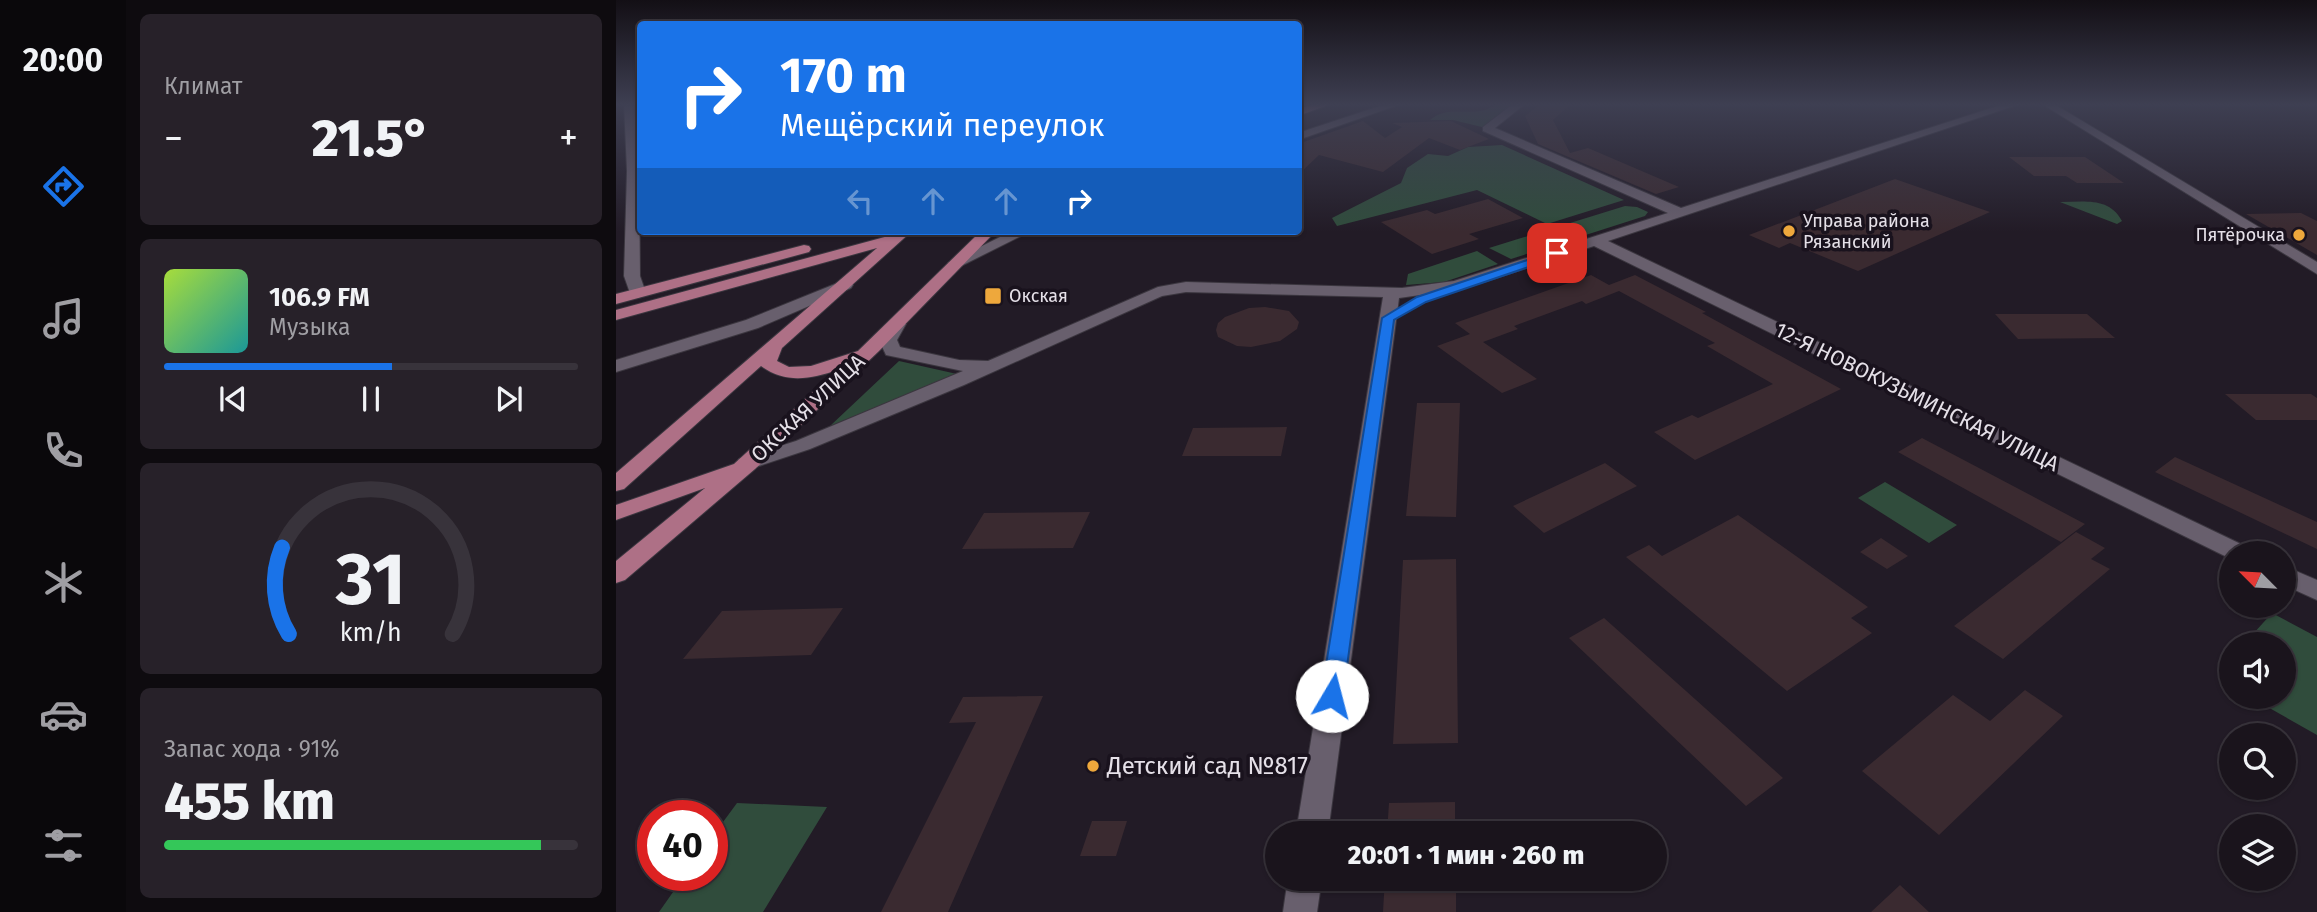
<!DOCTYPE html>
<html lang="ru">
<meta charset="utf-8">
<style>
:root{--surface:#1a141c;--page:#272129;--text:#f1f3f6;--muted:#9f9ea3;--line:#38333b;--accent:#1a73e8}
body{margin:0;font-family:"Fira Sans",sans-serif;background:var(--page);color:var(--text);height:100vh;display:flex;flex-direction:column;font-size:26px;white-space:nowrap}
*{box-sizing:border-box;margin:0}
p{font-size:23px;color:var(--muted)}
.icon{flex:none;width:38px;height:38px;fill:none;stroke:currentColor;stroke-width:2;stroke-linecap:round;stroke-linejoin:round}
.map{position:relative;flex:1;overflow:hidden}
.sheet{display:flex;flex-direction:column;gap:14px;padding:14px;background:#0e0b0f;width:490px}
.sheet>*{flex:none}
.guide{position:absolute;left:21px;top:21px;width:665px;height:214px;border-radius:7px;box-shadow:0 2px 5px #0004,0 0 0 2px var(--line);background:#1a73e8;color:#fff;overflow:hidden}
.needle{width:46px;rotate:294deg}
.fabs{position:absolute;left:1603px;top:541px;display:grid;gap:14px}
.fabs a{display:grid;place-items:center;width:77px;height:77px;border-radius:50%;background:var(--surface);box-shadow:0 2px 5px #0004,0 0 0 2px var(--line);font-size:35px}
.speed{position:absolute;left:21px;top:800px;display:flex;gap:14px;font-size:35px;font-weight:700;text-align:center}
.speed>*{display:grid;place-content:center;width:91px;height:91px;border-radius:50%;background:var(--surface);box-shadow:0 2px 5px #0004,0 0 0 2px var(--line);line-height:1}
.speed .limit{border:10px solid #d22;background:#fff;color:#111}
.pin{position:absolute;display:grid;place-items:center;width:60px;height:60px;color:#fff;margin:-30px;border-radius:14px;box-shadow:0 4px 10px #0006}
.me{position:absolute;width:77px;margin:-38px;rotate:8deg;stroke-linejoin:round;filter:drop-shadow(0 0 5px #0008)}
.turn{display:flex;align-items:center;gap:24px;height:147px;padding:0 28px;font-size:32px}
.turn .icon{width:91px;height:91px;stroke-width:2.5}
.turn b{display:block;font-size:49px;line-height:60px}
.lanes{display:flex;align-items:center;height:66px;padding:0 28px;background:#0003;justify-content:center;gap:35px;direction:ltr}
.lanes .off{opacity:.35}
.big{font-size:52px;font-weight:800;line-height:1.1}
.sheet .widget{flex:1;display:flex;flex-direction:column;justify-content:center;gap:10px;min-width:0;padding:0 24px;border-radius:10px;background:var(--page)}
.sheet .dial{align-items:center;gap:0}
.dial svg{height:182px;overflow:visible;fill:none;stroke:var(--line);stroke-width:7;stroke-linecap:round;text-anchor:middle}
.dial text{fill:var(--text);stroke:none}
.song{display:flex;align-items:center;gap:21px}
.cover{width:84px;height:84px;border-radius:10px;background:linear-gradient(135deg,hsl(80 70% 55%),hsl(180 70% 35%))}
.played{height:7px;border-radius:4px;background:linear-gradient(90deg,var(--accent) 55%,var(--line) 55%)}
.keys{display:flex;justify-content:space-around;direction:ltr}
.heat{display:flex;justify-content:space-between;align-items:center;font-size:38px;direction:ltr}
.charge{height:10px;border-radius:5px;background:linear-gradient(90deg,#34c759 91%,var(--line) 0)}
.trip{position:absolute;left:649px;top:821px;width:402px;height:70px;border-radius:35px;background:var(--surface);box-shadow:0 2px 5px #0004,0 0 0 2px var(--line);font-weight:800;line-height:70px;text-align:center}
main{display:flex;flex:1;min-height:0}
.dock{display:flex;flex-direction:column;width:126px;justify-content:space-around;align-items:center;background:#0a080b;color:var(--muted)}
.dock .icon{width:49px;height:49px}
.dock .selected{color:var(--accent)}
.dock b{font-size:32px;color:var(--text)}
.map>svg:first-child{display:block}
</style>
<main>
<nav class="dock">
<b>20:00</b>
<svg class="icon selected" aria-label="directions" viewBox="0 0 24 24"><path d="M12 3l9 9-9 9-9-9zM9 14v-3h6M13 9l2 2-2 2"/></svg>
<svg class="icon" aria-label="music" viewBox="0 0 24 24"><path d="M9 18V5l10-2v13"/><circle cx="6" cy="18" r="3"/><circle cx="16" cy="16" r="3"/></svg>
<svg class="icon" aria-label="phone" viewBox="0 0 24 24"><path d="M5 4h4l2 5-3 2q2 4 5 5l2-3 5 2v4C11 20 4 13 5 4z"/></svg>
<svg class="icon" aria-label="climate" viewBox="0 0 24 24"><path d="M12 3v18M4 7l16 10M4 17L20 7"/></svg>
<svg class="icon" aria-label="car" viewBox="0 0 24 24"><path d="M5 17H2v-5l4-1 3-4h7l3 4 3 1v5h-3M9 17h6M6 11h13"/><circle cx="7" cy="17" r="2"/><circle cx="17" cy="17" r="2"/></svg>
<svg class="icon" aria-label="filters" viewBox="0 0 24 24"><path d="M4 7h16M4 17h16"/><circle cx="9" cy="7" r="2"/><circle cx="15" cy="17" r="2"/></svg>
</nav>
<section class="sheet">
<div class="widget"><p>Климат</p>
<div class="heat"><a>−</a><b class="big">21.5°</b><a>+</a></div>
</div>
<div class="widget">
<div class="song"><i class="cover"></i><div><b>106.9 FM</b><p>Музыка</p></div></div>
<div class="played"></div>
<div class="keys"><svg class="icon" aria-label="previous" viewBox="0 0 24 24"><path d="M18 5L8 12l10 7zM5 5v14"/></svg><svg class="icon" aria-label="pause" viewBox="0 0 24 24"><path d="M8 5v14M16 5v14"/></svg><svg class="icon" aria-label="next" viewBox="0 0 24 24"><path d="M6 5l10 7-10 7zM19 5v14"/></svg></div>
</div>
<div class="widget dial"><svg viewBox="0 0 100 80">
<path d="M14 69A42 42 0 1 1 86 69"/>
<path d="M14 69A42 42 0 0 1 11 31" stroke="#1a73e8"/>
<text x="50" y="56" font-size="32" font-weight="700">31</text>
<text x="50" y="72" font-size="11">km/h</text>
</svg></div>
<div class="widget"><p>Запас хода · 91%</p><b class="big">455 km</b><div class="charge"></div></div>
</section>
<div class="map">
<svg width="1701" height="912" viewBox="0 0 1701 912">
<rect width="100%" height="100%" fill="#221b26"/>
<path fill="#304c3c" d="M881 104H900L870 128 837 120H814C836 102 856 121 881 104Z
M886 145 1008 200 931 224 861 190 721 226 716 218 785 183 791 168 812 154 832 156 852 147Z
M1444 202C1469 202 1493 197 1506 221L1501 224Z
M1009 206 1021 207 1032 212 1029 216 895 259 873 248Z
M861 251 882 264 828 282 790 285 792 274Z
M283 361 341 374 214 426Z
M1269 482 1341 525 1313 543 1242 498Z
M1656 613 1701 637V735L1634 697 1668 696V644H1628Z
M121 803 211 807 147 912H43L69 875H96V837Z"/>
<path fill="#3a2a30" d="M924 104H955L937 120 954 153 972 148 1063 187 1040 194 922 144 909 116Z
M747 121 769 138 786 127 776 123 835 121 873 139 844 150 813 138 767 172 703 155 682 175V144Z
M1393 157H1469L1508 183H1461L1450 176H1418Z
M1279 179 1374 212 1242 271 1174 243 1163 248 1133 235Z
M872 199 907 218 853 234 863 239 816 254 765 222 811 210 819 214Z
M1685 213 1701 221V255L1630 214Z
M975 275 993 285 1019 275 1090 312 1086 313 1225 389 1079 460 1038 432 1076 415 1082 418 1157 384 1091 346 1099 343 1003 291 970 304 966 301 898 326 902 329 867 342 921 379 886 393 821 346 854 334 839 323Z
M649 307 673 311 683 322 681 329 664 341 635 347 621 346 602 337 600 330 602 323 609 317 633 308Z
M1379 314H1471L1499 338 1402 339Z
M1609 394H1695L1701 398V420H1640Z
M801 403H844L840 517 790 516Z
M671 427 665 456H566L577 428Z
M1306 438 1469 524 1445 542 1282 452Z
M1559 457 1701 522V549L1539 472Z
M989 463 1021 486 928 533 897 506Z
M474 512 457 548 346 549 368 513Z
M1122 515 1252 607 1235 618 1256 633 1171 691 1010 557 1033 545 1046 556Z
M1460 532 1489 548 1475 559 1494 569 1387 659 1338 626Z
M1265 538 1292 556 1271 569 1244 552Z
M840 559 842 743 777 744 787 560Z
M227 608 195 655 67 659 106 611Z
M988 618 1070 691 1167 778 1130 806 953 638Z
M1409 690 1447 716 1323 835 1246 771 1337 695 1374 721Z
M427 696 332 912H265L360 722 333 723 347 697Z
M839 802V833H771L773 803Z
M476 821H511L500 856H464Z
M769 878H840V912H767Z
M1284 885 1313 912H1255Z"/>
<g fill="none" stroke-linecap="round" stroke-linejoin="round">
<g stroke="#3b363f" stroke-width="2">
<path id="minor" d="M8 104H18L23 171 24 276 30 293 22 298 14 293 8 276 11 171Z
M770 104H785L682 140V133Z
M897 104H909L879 128 1065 208 1388 104H1404L992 241 1631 547 1635 553H1615V559L978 246 846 289 783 298 712 833H680L767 297 570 292 546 296 348 385 194 449 131 470 123 469 120 464 123 459 180 441 347 371 270 355 263 340 275 320 281 319 290 324 281 340 284 347 343 360 372 361 542 287 570 282 786 288 838 281 1052 213 867 131V127Z
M1426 104H1438L1701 262V274Z
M396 231H415L345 266 340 268 332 263Z
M229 280 235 282 237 285 235 288 142 328 0 372V360L130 320Z
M1668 566 1701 580V600L1668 585Z
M672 878H706L701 912H667Z"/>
</g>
<g stroke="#3b363f" stroke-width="2">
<path id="major" d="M699 104H715L682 116V109Z
M280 231H296L166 348 161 361 173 367 195 366 242 351 365 231H380L263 351 139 469 9 580 0 583V561L89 488 0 520V505L118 464 221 370C196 379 169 384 145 366L8 489 0 491V473L261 248 0 320V310L276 235Z
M188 245 193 246 195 249 193 252 0 304V294Z"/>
</g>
<use href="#minor" fill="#685f6d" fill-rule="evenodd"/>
<use href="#major" fill="#ae7086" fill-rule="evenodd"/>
</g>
<linearGradient id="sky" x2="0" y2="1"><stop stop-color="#130f15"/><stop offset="0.45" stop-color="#3e3f52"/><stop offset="1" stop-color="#3e3f52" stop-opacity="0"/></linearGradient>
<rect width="1701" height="232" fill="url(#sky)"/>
<path fill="#1a73e8" stroke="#114b97" stroke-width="2" d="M941 250 945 251V256L810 302 778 320 727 696 723 702 716 705 708 702 705 696 766 318 801 297Z"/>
<g fill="#eea83c" stroke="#19121d" stroke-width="2.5">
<circle cx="1173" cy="231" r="7"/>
<circle cx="1683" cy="235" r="7"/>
<rect x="368" y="287" width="18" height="18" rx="3.5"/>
<circle cx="477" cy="766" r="7"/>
</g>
<g text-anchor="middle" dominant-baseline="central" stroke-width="7" stroke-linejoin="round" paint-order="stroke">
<g font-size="18" fill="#e5e0e8" stroke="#19121d" text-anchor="start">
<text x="1187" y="221">Управа района<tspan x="1187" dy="21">Рязанский</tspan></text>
<text x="1669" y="235" text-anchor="end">Пятёрочка</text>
<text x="393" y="296">Окская</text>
</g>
<g font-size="21" fill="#e5e0e8" stroke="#19121d">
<text transform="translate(1301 397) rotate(26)">12-Я НОВОКУЗЬМИНСКАЯ УЛИЦА</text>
<text transform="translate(192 408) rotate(-43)">ОКСКАЯ УЛИЦА</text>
</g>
<g font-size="24" fill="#e5e0e8" stroke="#19121d" text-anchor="start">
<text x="491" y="766">Детский сад №817</text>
</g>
</g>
</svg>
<div class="fabs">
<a><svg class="needle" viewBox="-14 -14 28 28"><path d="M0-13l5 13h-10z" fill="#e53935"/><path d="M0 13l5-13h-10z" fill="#9f9ea3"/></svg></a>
<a><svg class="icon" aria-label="sound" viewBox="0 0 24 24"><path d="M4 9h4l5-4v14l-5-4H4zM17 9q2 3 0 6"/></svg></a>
<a><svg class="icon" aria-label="search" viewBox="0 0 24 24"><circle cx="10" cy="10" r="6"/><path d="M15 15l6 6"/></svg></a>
<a><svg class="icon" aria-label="layers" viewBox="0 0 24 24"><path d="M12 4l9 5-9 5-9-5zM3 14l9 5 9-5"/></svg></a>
</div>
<div class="speed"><div class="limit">40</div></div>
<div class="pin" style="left:941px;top:253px;background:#d93025"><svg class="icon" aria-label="arrive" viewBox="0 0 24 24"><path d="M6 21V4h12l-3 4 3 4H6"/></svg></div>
<svg class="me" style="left:716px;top:696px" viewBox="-20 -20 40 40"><circle r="19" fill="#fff"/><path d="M0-13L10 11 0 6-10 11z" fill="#1a73e8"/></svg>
<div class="trip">20:01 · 1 мин · 260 m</div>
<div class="guide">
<div class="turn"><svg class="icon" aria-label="right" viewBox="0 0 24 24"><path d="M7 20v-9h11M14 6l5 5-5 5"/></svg><div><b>170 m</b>Мещёрский переулок</div></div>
<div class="lanes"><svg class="icon off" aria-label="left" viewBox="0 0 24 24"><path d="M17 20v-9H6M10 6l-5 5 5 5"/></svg><svg class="icon off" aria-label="ahead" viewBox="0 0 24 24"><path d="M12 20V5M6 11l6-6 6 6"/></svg><svg class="icon off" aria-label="ahead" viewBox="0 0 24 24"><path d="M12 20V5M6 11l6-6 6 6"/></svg><svg class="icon" aria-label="right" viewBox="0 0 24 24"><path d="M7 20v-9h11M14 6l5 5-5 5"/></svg></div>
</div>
</div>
</main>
